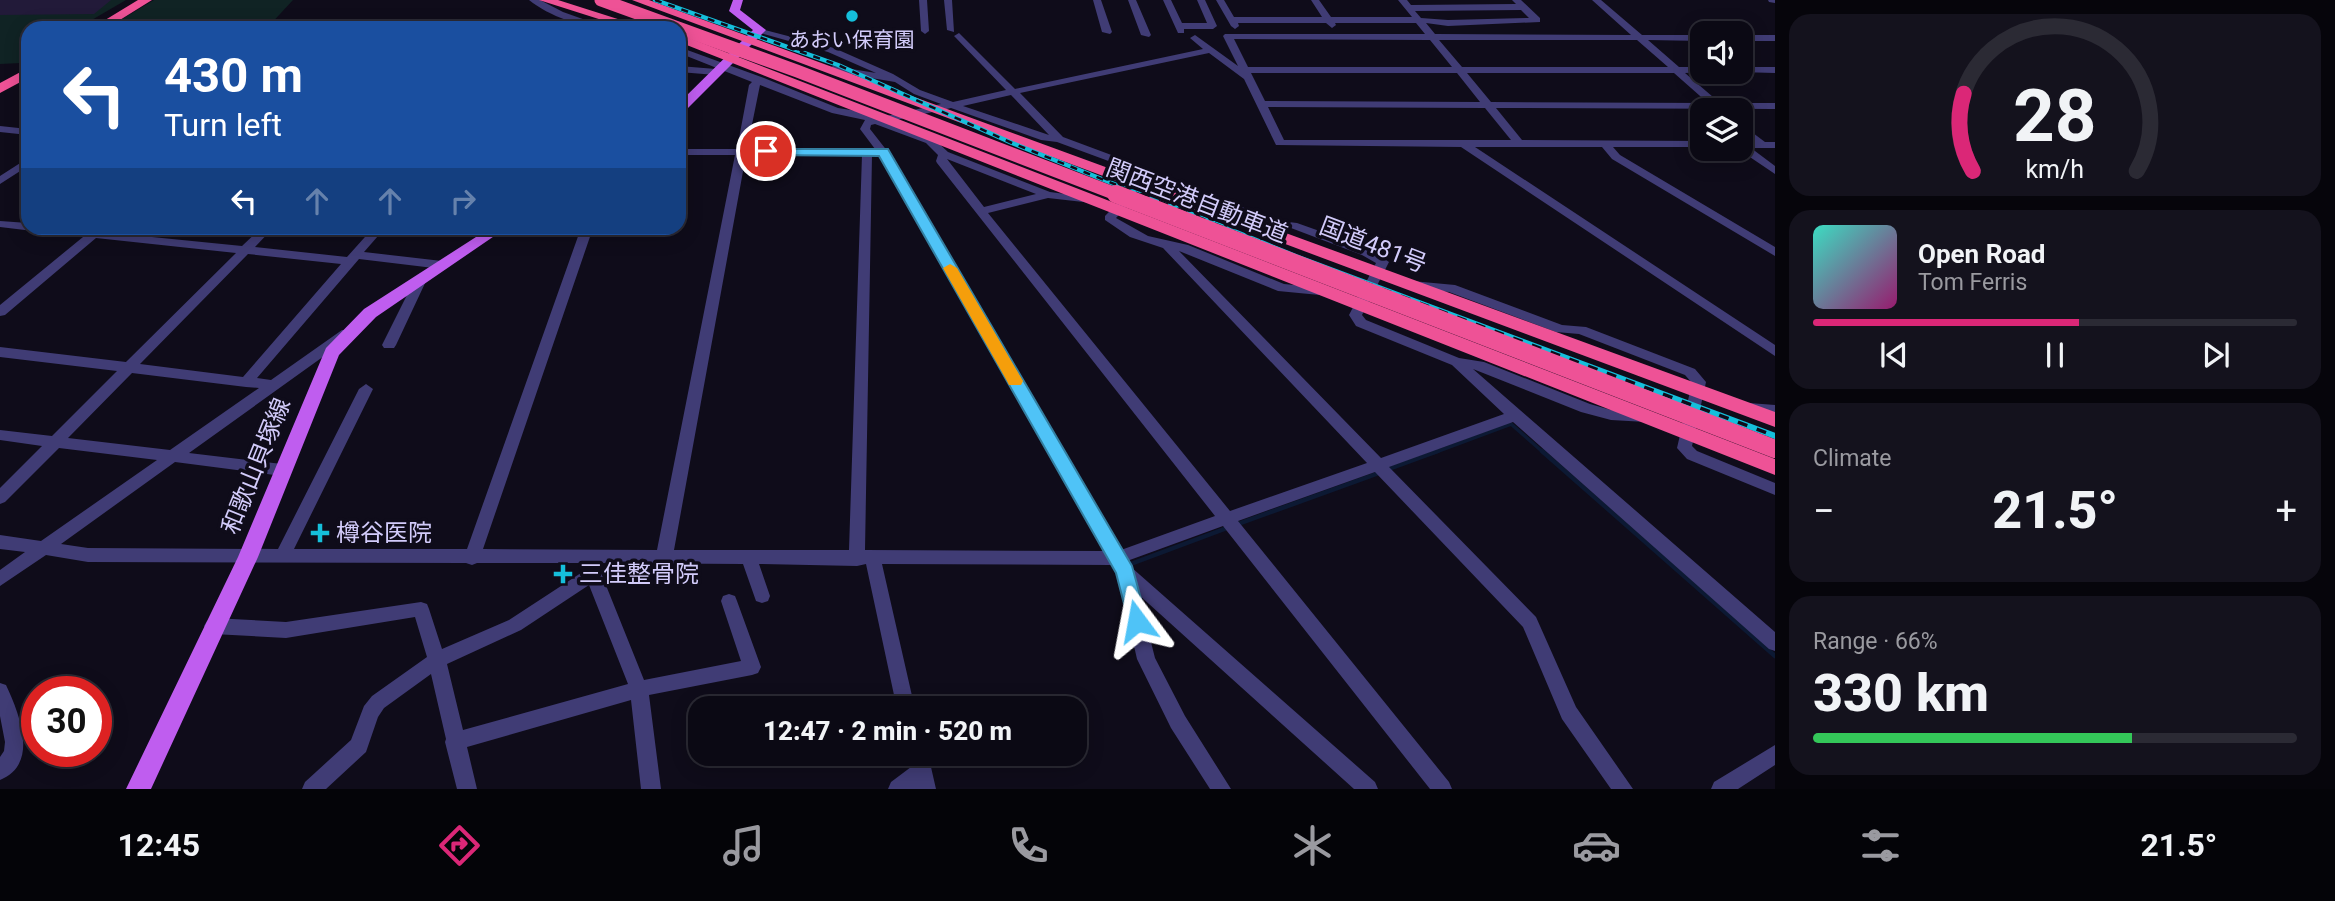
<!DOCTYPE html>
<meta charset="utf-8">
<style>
:root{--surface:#0b0914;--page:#14121d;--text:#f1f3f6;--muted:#9a9aa0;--line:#2b2a34;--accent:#db2777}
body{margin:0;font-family:Roboto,"Noto Sans JP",sans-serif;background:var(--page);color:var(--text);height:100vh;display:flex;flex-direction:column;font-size:26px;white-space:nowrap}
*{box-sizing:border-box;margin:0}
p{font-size:23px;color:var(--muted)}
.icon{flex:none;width:38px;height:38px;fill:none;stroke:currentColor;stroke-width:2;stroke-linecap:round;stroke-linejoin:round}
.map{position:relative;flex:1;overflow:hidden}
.details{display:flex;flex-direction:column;gap:14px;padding:14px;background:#06050b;width:560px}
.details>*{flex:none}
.top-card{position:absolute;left:21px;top:21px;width:665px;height:214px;border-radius:21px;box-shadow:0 4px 18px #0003,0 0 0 2px var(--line);background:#1a4fa0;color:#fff;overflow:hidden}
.buttons{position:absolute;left:1690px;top:21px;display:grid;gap:14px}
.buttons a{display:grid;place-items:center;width:63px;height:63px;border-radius:14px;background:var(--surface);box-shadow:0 4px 18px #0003,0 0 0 2px var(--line);font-size:35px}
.speed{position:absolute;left:21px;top:676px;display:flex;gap:14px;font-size:35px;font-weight:700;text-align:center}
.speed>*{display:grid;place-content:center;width:91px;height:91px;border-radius:50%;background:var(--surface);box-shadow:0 4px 18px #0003,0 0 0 2px var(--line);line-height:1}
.speed .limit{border:10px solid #d22;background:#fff;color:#111}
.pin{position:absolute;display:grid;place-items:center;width:60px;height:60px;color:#fff;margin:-30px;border:4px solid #fff;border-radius:50%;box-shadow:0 2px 7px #0007}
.me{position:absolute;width:77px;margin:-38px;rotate:347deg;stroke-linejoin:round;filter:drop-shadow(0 0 5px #0008)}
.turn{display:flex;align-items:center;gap:24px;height:147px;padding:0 28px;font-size:32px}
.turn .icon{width:91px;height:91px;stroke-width:2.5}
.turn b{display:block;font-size:49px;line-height:60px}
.lanes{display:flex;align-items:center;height:66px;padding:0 28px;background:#0003;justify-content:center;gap:35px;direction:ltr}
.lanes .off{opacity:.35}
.big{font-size:52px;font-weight:800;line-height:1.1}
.details .tile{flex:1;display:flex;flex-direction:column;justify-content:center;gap:10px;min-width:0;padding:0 24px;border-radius:21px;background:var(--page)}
.details .dial{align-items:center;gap:0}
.dial svg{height:182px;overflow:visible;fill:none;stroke:var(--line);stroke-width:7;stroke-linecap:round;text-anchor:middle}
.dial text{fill:var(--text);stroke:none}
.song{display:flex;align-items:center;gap:21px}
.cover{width:84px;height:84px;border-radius:10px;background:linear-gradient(135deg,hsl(170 70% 55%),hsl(320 70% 35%))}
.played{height:7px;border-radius:4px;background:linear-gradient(90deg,var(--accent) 55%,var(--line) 55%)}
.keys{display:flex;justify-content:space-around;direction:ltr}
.heat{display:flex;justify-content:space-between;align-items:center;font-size:38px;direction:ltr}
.charge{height:10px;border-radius:5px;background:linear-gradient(90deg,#34c759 66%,var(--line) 0)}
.trip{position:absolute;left:688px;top:696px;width:399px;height:70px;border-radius:21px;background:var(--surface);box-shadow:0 4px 18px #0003,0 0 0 2px var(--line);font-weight:800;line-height:70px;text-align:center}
.tab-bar{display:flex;height:112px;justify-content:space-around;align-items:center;background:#040408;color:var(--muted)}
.tab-bar .icon{width:49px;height:49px}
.tab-bar .current{color:var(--accent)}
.tab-bar b{font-size:32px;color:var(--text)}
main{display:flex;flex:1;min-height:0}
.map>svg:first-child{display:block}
</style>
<main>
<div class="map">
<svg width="1775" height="789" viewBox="0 0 1775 789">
<rect width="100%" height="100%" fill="#0f0c1a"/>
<path fill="#102324" d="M0 0H126L78 28H28V58L21 63 0 64Z
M154 0H293L267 28H107Z"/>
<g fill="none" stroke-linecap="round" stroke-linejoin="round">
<path stroke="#0c1933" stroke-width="3.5" d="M1433 453 1511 424 1544 453"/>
<path stroke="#0c1933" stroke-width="4.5" d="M1542 451 1775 656
M1386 470 1438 451
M1238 524 1379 473
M1128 565 1227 528"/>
</g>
<path fill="#221a39" d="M0 0H111L94 14 0 15Z"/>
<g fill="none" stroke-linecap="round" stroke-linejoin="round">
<path fill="#403c75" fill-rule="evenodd" d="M529 0H540L563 12 608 28C582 28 549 16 529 0Z
M919 0H927L929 31 925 34 921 31Z
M944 0H952L954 32 947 30Z
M1093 0H1101L1112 32 1110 34 1102 32Z
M1128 0H1136L1151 35 1149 37 1141 35Z
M1163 0H1171L1182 23H1207L1197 0H1205L1217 26 1213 29H1184V33H1178Z
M1216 0H1224L1234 17H1322L1311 0H1319L1331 17H1412L1398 0H1407L1411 5 1516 4 1512 0H1521L1540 18V22L1448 26 1426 23 1435 34 1631 35 1592 0H1601L1642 35H1703V41L1648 40 1679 67H1703V72H1706L1685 73 1720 103H1775V109L1496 108 1522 140 1703 141V147H1613L1620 155 1775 247V256L1612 159 1602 147H1475L1775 345V356L1461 147 1276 145 1244 79 1209 53 1020 93 1063 137 1149 169 1155 177 1116 218 1148 236 1188 245 1284 284 1334 289 1336 292 1334 295 1330 296 1278 291 1179 251 1381 458 1504 414 1452 365 1356 326 1349 315 1376 263 1362 255 1291 228 1274 226 1200 199 1159 195V191L1206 194 1280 221 1297 223 1370 249 1389 262 1362 315 1366 320 1459 358 1484 362 1590 404 1611 410 1651 413 1653 417 1651 421 1646 422 1611 420 1581 412 1473 369 1775 632V651L1769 649 1513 422 1389 467 1536 617 1576 707 1633 789H1611L1562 719 1523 627 1375 472 1238 521 1449 782 1452 789H1430L1223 526 1127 561 1131 567 1375 782 1378 789H1354L1139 595 1155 658 1185 716 1231 789H1210L1171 728 1137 659 1117 573 1112 565 882 564 915 709H897L866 564 857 566 759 564 770 596 768 601 762 603 756 601 743 564 597 563 644 680 741 661 721 601 723 596 729 594 735 596 737 601 761 667 758 673 752 675 649 695 661 789H641L631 700 467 747 477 789H457L445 742 446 739 431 674 384 708 378 717 366 752 326 789H302L305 782 351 740 364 706 372 696 427 657 415 617 286 638 213 634 207 631 204 626 207 621 213 618 286 622 421 602 427 604 429 609 442 649 509 620 584 571 583 563H477L472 565 466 563 88 562 46 555 0 586V570L25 552 0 549V535L41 541 157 460 59 448 5 502 0 504V488L42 446 0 440V430L52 436 117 371 0 357V347L126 362 236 253 96 238 5 315 0 316V305L83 237 0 227V221L28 223V228L90 230 97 228 102 232 242 246 261 228H273L255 247 347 257 373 228H385L364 252 442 261 448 265 442 269 359 259 257 378 271 380 342 330H352L354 333 352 336 189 453 282 464 287 466 290 470 287 474 282 476 175 462 61 544 88 548 278 549 359 389 366 384 373 389 294 549H467L581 228H593L483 549 657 550 735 155H679V149H737L749 85 752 82 679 53V47L764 78 838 108 857 111 877 118 941 104 914 94 895 82 830 71 828 69 833 66 876 73 828 52 757 32V28L834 48 893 74 920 90 953 102 1006 90 956 38 954 36 959 33 1015 89 1203 49 1190 38 1195 35 1238 66 1223 36 1225 34H1425L1416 23H1335L1336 25 1332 28 1326 23H1238L1239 26 1235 29 1231 26ZM1521 10 1529 18 1448 20 1421 18 1415 11ZM1234 39 1430 40 1452 67H1248ZM1439 40H1637L1668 67H1462ZM1251 73H1457L1480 102 1265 101ZM1467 73H1674L1708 103 1491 102ZM760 85 832 113 865 120 860 129 875 149H747ZM1011 95 1049 135 963 106ZM1268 107 1485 108 1511 140H1284ZM951 108 1041 140 1057 142 1141 173 1143 177 1105 216V220L1130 237 1163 248 1367 463 1230 511 988 213 1048 198 1092 203 1096 202V198L1050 192 948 152 934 139 887 122ZM875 124 926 143 938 155 936 161 937 163 1215 516 1121 550 888 152 870 129 871 125ZM878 153 1105 551 865 550 872 155ZM746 155H862L849 550H674ZM947 159 1036 194 984 207ZM248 254 341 264 243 377 140 364ZM132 373 246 387 259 388 170 450 68 438ZM589 585 628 684 463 730 447 664 521 630Z
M1768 0H1775V3L1769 2Z
M1741 35H1775V41H1741Z
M679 66 716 69 721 72 716 75 679 72Z
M1741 67H1775V73L1738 72H1741Z
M1741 124 1765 142H1775V148H1751L1775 166V174L1738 149H1741V142H1752L1741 133Z
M0 126 28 129V135L0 132Z
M28 158V166L0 184V176Z
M421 275 427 279 396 345 394 348H384L382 345 415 279Z
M1412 281 1455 285 1562 325 1586 327 1695 369 1706 382 1692 446 1697 451 1775 483V495L1687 459 1677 448 1692 383 1685 375 1579 334 1556 332 1449 292 1408 288 1406 285 1408 282Z
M1749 403 1775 405V415L1744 412 1742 408 1744 404Z
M0 683 6 685C19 713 40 764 0 780V757L4 751 5 742 0 716Z
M1775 745V765L1738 789H1711L1714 782Z
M909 754H928L936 789H888L891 782 911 767Z"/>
<path fill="#bf5def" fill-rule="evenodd" d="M733 0H743L740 10 766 30 683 113 679 114V103L753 30 729 11Z
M490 228H506L376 317 339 355 258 557 151 789H126L238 557 326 348 364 309Z"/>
<path fill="#ee5296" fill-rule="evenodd" d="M138 0H152L107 28H92Z
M539 0H558L646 28H627Z
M632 0H649L1775 412V427Z
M679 34 1775 459V475L679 42Z
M28 68V78L0 93V83Z"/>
<g stroke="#15bfdb" stroke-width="4.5">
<path id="rail-far1" d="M655 0 838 65 1012 143 1144 196"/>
</g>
<g stroke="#15bfdb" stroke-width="6">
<path id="rail" d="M1140 194 1296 257 1775 436"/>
</g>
<use href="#rail-far1" stroke="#0f0c1a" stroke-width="2.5" stroke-dasharray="7" stroke-linecap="butt"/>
<use href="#rail" stroke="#0f0c1a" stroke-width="3.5" stroke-dasharray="10" stroke-linecap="butt"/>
<path stroke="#ee5296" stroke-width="13" d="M601 0 797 71 1121 196"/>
<path stroke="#ee5296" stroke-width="18" d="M1116 194 1775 449"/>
</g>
<path fill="#4fc3f7" stroke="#337fa1" stroke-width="2" d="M762 149H888L1132 566 1147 621 1144 627 1137 630 1130 627 1116 573 879 156 766 155 760 151Z"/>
<path fill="#f59e0b" d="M950 264 957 268 1023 381 1021 385H1009L1007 381 943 268Z"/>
<g fill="#15bfdb" stroke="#0f0c1a" stroke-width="2.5">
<circle cx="852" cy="16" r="7"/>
<path d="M316.5 522.5h7v7h7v7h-7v7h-7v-7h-7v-7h7z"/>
<path d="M559.5 563.5h7v7h7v7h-7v7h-7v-7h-7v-7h7z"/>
</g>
<g text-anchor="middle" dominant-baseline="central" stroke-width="7" stroke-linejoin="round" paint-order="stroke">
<g font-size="21" fill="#d2cbfa" stroke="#0f0c1a">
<text x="852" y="40">あおい保育園</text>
</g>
<g font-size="24" fill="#d2cbfa" stroke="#0f0c1a">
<text transform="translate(1197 201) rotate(21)">関西空港自動車道</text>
<text transform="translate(1373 245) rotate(21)">国道481号</text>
<text transform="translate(256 466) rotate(-68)">和歌山貝塚線</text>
</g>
<g font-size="24" fill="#d2cbfa" stroke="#0f0c1a" text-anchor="start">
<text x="336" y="533">樽谷医院</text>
<text x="579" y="574">三佳整骨院</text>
</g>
</g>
</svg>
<div class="buttons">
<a><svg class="icon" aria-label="sound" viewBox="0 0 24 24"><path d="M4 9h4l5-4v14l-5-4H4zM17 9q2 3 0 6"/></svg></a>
<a><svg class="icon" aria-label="layers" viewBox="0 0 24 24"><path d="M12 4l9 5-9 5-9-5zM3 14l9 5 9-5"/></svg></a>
</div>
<div class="speed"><div class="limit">30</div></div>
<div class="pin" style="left:766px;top:151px;background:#d93025"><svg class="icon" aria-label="arrive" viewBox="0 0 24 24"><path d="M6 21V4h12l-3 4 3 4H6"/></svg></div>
<svg class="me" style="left:1137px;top:621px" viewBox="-20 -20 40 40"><path d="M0-17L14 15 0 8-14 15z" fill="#4fc3f7" stroke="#fff" stroke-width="4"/></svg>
<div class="trip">12:47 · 2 min · 520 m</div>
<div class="top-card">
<div class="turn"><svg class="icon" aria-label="left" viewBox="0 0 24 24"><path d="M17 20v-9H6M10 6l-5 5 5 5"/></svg><div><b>430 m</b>Turn left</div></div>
<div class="lanes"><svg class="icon" aria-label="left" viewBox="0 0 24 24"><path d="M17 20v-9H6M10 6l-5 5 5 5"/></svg><svg class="icon off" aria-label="ahead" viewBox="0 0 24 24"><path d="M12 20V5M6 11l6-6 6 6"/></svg><svg class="icon off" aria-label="ahead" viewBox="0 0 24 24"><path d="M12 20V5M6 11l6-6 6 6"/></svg><svg class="icon off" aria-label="right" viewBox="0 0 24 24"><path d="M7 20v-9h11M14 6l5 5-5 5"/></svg></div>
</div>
</div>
<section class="details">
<div class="tile dial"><svg viewBox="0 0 100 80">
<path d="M14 69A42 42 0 1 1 86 69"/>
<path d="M14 69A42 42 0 0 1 10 35" stroke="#db2777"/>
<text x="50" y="56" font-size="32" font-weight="700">28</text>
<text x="50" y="72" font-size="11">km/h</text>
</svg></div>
<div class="tile">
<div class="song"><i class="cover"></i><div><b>Open Road</b><p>Tom Ferris</p></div></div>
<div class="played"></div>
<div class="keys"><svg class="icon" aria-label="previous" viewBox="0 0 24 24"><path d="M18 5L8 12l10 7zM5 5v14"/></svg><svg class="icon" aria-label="pause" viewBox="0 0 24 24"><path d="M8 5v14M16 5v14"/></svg><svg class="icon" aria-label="next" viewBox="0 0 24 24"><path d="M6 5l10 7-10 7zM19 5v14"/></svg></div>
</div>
<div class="tile"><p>Climate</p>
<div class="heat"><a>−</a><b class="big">21.5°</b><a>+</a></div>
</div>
<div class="tile"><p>Range · 66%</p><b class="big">330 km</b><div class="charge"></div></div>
</section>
</main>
<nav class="tab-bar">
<b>12:45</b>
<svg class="icon current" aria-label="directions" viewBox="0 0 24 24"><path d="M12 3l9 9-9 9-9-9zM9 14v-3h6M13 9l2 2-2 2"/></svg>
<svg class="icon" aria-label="music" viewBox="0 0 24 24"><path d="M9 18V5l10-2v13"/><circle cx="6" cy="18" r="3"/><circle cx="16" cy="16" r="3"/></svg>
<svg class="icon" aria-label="phone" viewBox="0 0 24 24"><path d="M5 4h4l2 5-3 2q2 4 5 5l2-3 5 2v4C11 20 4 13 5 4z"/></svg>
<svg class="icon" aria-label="climate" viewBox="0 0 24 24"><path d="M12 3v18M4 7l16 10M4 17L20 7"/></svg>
<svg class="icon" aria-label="car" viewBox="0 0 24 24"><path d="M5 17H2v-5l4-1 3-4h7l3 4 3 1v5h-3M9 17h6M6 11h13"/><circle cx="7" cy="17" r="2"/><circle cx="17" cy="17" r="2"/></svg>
<svg class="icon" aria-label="filters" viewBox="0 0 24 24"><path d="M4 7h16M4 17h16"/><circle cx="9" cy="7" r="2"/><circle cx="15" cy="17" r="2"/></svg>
<b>21.5°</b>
</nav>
